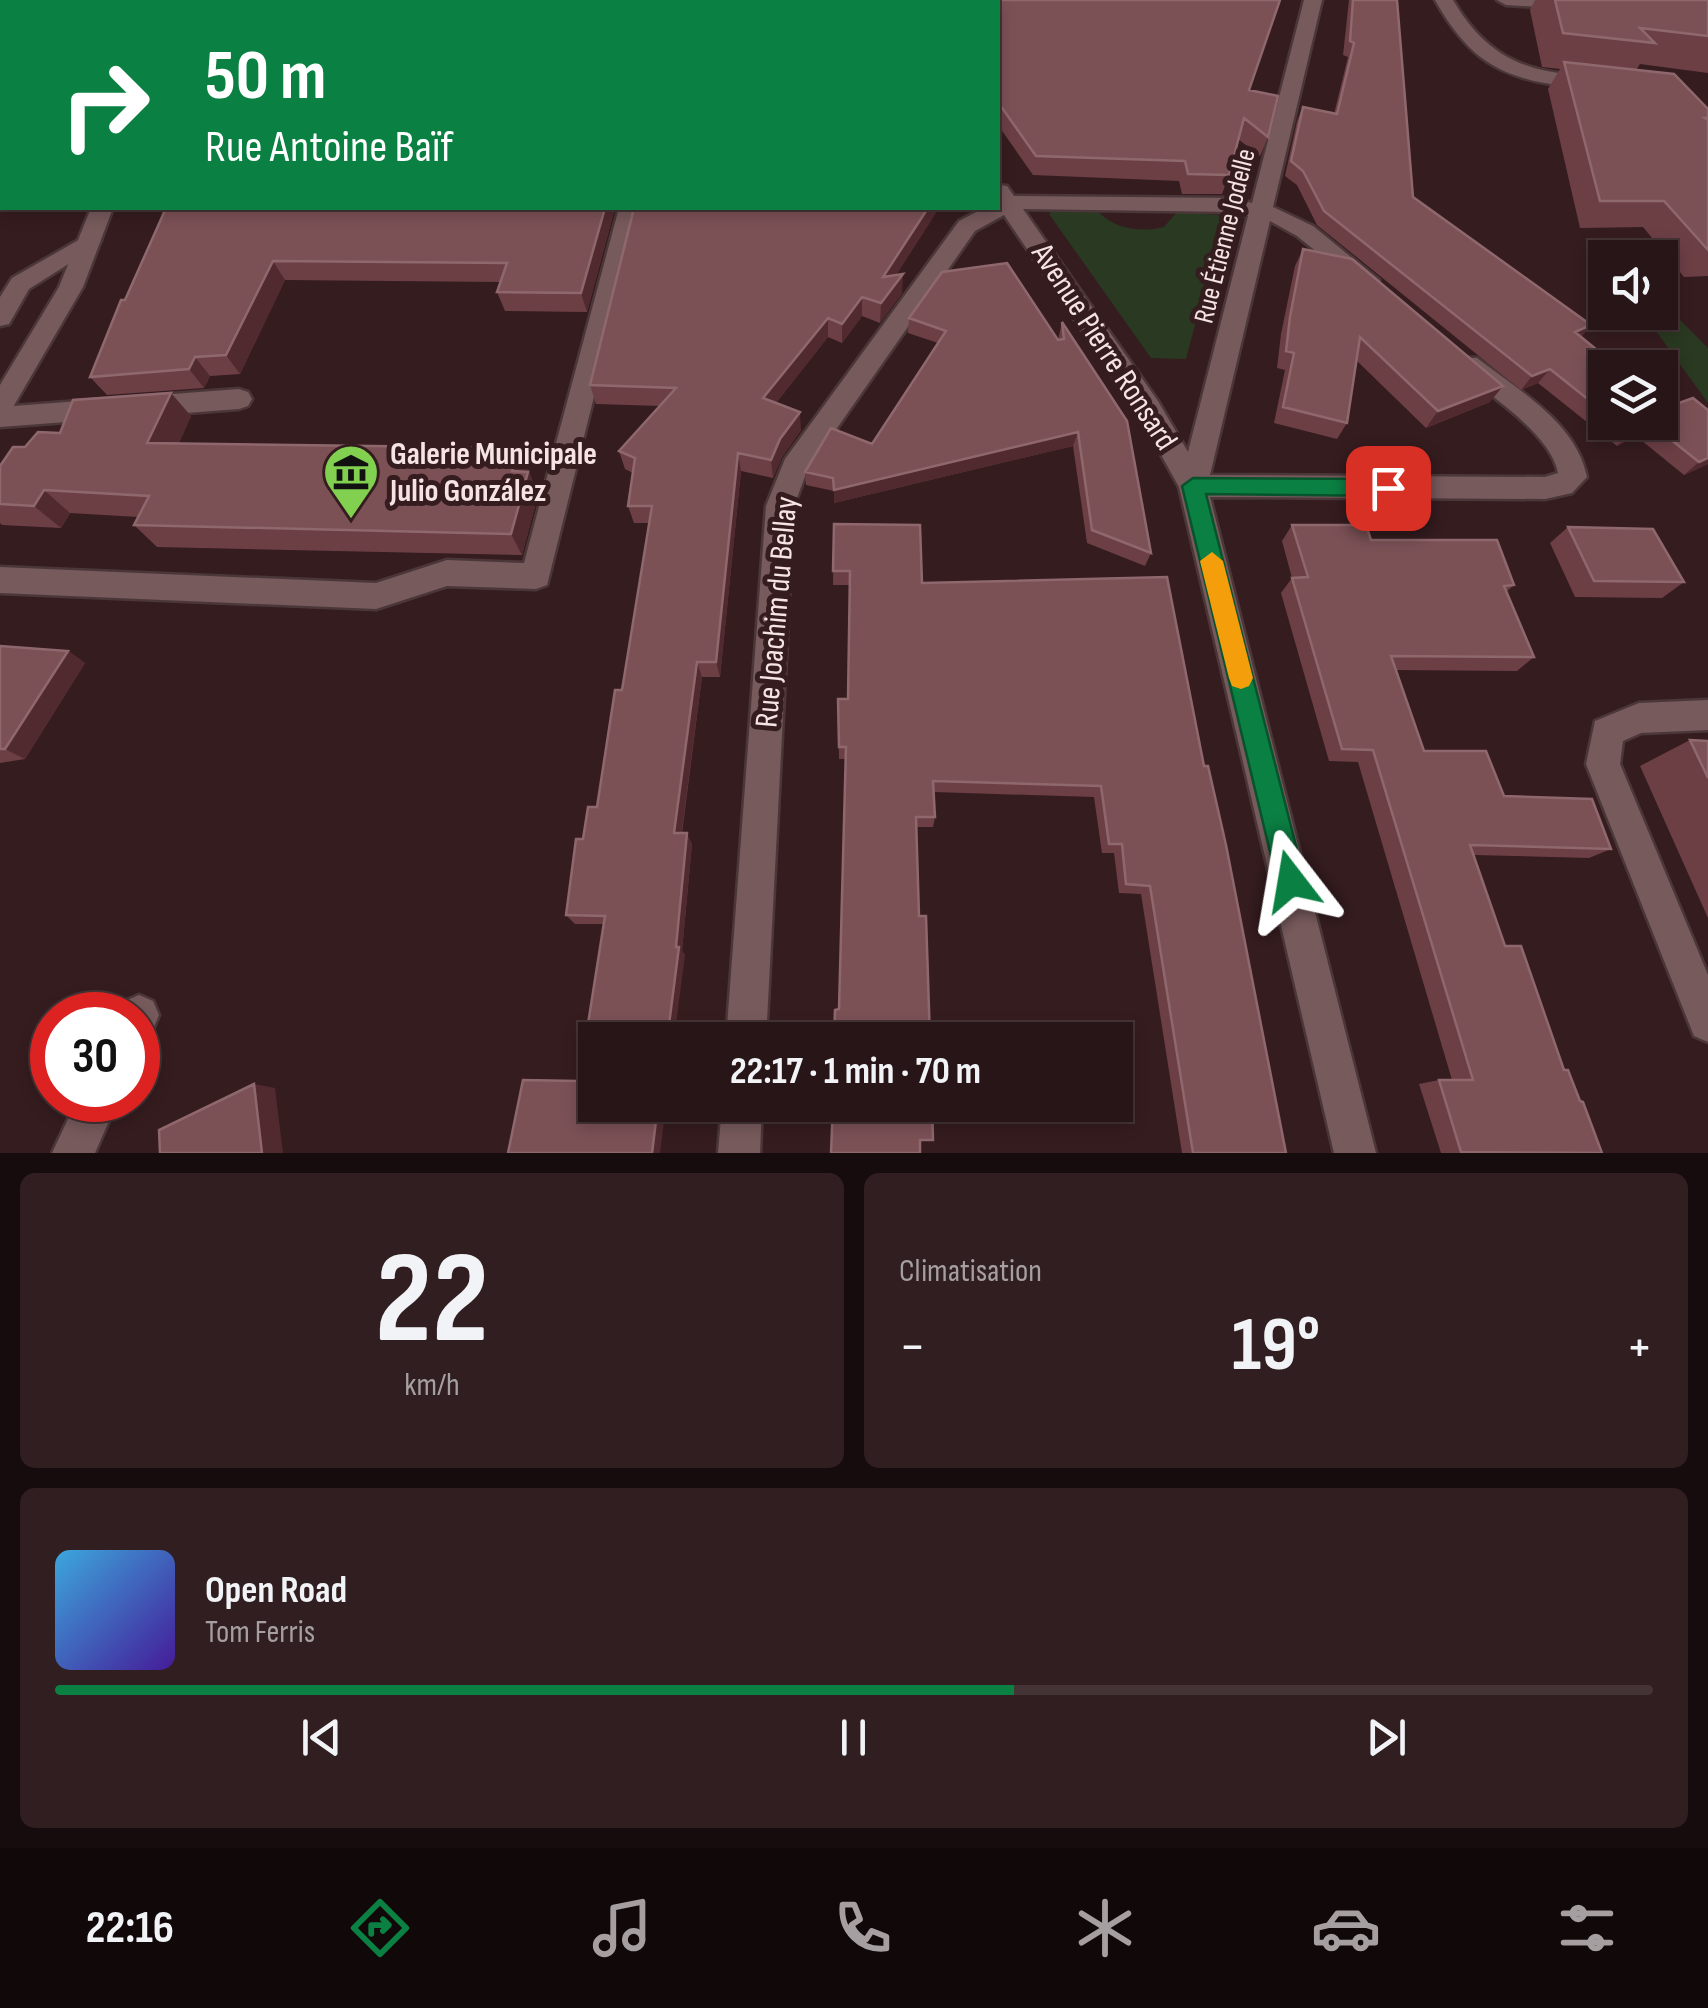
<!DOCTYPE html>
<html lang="fr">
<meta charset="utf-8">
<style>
:root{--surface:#281517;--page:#301e20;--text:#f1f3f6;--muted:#a59fa1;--line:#443436;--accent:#0b8043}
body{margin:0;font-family:"Sofia Sans Condensed",sans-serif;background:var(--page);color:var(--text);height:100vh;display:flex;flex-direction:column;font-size:38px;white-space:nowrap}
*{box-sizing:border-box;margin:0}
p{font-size:32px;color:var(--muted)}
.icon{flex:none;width:55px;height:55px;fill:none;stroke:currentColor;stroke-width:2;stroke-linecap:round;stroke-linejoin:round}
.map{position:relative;height:1153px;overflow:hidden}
.panel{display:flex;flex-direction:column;gap:20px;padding:20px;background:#160c0d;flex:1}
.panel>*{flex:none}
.hud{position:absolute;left:0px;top:0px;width:1000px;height:210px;box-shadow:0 5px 15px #0003,0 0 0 2px var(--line);background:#0b8043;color:#fff;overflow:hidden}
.controls{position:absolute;left:1588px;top:240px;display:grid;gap:20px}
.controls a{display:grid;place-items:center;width:90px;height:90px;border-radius:0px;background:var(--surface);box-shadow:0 5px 15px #0003,0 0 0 2px var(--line);font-size:50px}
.speed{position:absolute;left:30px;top:992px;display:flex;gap:20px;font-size:50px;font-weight:700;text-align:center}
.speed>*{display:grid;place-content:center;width:130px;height:130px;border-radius:50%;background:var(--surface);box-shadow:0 5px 15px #0003,0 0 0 2px var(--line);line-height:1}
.speed .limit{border:15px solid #d22;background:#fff;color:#111}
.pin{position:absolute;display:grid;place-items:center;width:85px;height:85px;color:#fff;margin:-42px;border-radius:20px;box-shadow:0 5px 15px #0006}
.me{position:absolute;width:110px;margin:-55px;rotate:346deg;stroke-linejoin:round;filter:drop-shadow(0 0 8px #0008)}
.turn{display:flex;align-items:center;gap:35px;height:210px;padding:0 40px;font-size:45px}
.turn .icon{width:130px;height:130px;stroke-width:2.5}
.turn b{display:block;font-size:70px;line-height:85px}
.big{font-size:75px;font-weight:700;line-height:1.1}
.panel .widget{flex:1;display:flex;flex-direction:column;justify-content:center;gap:15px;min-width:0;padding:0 35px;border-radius:15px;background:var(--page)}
.panel .dial{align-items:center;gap:0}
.dial b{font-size:130px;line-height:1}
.song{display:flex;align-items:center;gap:30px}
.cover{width:120px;height:120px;border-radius:15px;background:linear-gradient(135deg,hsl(200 70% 55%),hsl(260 70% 35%))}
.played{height:10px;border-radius:5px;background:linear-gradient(90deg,var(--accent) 60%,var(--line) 60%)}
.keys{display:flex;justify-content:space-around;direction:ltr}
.heat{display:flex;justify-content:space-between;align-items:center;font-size:55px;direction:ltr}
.panel .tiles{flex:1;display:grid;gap:20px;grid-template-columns:1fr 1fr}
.widget:last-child{grid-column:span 2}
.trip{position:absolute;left:578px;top:1022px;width:555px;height:100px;border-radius:0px;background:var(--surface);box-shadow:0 5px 15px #0003,0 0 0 2px var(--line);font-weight:700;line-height:100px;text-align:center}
.tabs{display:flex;height:160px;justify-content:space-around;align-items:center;background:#100809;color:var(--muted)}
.tabs .icon{width:70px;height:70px}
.tabs .active{color:var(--accent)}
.tabs b{font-size:45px;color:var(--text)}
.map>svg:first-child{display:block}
</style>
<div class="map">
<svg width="1708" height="1153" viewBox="0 0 1708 1153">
<rect width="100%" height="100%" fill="#351c1f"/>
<path fill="#2a3921" d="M1053 210 1098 211C1113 229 1142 233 1164 227L1177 212 1218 215 1223 219 1186 359 1151 358 1049 214Z
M1660 300 1708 348V403L1643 313 1660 312Z"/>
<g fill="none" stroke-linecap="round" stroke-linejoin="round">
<g stroke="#4b3739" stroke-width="5">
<path id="service" d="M1435 0H1453C1480 46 1512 68 1565 74 1578 76 1592 75 1602 83 1592 92 1578 88 1565 86 1498 78 1468 58 1435 0Z
M619 208H641L547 585 536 589 447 586 376 609 0 593V567L376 583 447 560 524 563Z
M89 234 101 241 97 246 29 289 9 324 0 326V297L12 278Z
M239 389 248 392 252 399 248 406 239 409 0 427V407Z
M1708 700V730L1641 733 1623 741 1620 764 1708 975V1042L1694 1036 1586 764 1595 721 1639 703Z"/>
</g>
<g stroke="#4b3739" stroke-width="5">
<path id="minor" d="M1304 0H1322L1273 207 1313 226 1379 280 1367 288 1359 286 1297 236 1270 221 1210 475 1545 477 1558 473C1551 434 1489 395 1459 370L1455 364 1459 358H1477C1518 390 1576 422 1587 477L1572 493 1545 499 1210 497 1376 1153H1334L1179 487 1139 415 1004 215 975 231 807 471 794 506 766 1040H726L766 506 785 459 959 221 984 208H998V185L1007 186 1014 196 1233 198 1252 203ZM1023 209 1233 212 1248 216 1188 452 1158 401Z
M139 995 153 1001 159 1015 152 1032 138 1038V1015H119L125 1001Z
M77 1100H118L95 1153H52Z
M722 1105H762L760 1153H718Z"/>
</g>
<g stroke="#4b3739" stroke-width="5">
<path id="tertiary" d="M1497 0H1581L1584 4 1575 9 1506 5Z"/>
</g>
<g stroke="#4b3739" stroke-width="5">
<path id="secondary" d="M91 208H113L83 287 9 414 0 417V385L59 287Z"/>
</g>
<use href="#service" fill="#775a5c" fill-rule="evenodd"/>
<use href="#minor" fill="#775a5c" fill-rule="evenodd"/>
<use href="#tertiary" fill="#775a5c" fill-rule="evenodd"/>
<use href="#secondary" fill="#775a5c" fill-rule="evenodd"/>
</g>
<path fill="#6c3f45" d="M1349 0H1397L1413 197 1591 325 1581 337 1605 368V422H1660L1668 407 1708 410V464L1684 475 1636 436 1617 446 1538 383 1521 390 1317 225 1297 185 1285 176 1297 121 1303 107 1334 114 1348 57 1343 55Z
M1535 0H1708V73L1640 64 1636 70 1708 109V276L1684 277 1643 227 1580 228 1548 89 1560 69 1542 67 1530 10Z
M998 2 1249 90 1268 137 1260 156 1238 139 1229 175 1222 194H1182L1179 181 1033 175 998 125Z
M166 208H615L587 312 505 311 497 292 500 282 285 280 240 374 210 376 204 388 107 395 90 377Z
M939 208 896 275 902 293 880 323 862 316 842 343 828 337 776 403 801 430 782 457 773 478 741 471 720 677H702L682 833 692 844 682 951 685 955 579 1081 604 924H575L566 915 583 839 597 807 622 690 650 523H634L628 506 633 473 625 469 619 451 660 406 596 404 590 385Z
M1303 249 1490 402 1426 428 1356 360 1347 423 1337 439 1274 423 1285 370 1277 368 1281 334 1295 266Z
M909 318 1058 340 1062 322 1151 553 1145 566 1087 543 1073 446 834 503V491L806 485 805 472 872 444 938 343 908 333Z
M191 416 179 443 520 448 538 495 522 555 157 547 134 525 138 517 70 513 61 528 2 525 0 523V466L25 447 60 433Z
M834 524 922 583 1204 766 1286 1153H1182L1141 894 1119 893 1114 853H1102L1094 797 934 792 935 817 933 827H917L839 1009 846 759H839L838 699H848L850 585H833Z
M1292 525 1371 540 1514 585 1506 592 1534 657 1517 671 1396 670 1424 751 1504 796 1611 849 1589 858 1474 855 1505 946 1580 1101 1602 1153H1441L1419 1084 1439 1080H1452L1358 762 1329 761 1281 593 1292 578 1282 541Z
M1568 527 1684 582 1662 598 1575 597 1550 543Z
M0 646 68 651 85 663 25 759 0 763Z
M1690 740 1708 741V918L1640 766Z"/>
<path fill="#502a2f" d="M20 0H98L91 2H13Z
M2 6V32H0V7Z
M0 71H2V114L0 111Z
M605 208H615L587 312 581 293Z
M928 208H939L882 297 883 277Z
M273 261 285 280 240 374 226 355Z
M903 274 902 293 880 323 881 303Z
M862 297V316L842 343V324Z
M828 318V337L766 416 763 398Z
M1591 325 1579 339 1575 332Z
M195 357 210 376 204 388 189 369Z
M1550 369 1538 383 1521 390 1532 376Z
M1503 386 1490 402 1426 428 1438 411Z
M171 393 191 416 169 466 147 443Z
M800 412 801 430 782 457 773 478 771 460 780 439Z
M1650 423 1636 436 1617 446 1631 433Z
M1078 432 1073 446 834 503V490Z
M520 448 538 495 522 555 511 534 512 471Z
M738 453 741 471 720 677 716 662Z
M1708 458V464L1684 475 1699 462Z
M44 490 70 513 61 528 34 506Z
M68 651 85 663 25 759 5 749Z
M697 662 702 677 680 844 674 833Z
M687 833 692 844 682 951 685 955 674 1040H667Z
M254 1084 275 1088 283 1153H262Z
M658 1105H666L660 1153H652Z"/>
<path fill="#7b5156" stroke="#8e686d" stroke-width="2.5" d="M0 0H20L13 2H2V6L0 7Z
M173 0H415V2H173Z
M463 0H484V2H428Z
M602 0H1280L1249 90 1278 96 1268 137 1244 118 1229 175 1188 174 1185 161 1036 156 1000 105 998 108V2H602Z
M1353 0H1397L1413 197 1591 325 1575 332 1619 368H1605V413L1550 369 1532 376 1324 211 1303 171 1291 161 1303 107 1337 114 1354 43 1350 41Z
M1555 0H1708V36L1640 28 1655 43 1563 33Z
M2 41V71H0V43Z
M1564 62 1674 74 1708 109V118H1705L1708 120V250L1664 201H1600Z
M166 208H605L581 293 497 292 507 263 273 261 226 355 195 357 189 369 90 377 121 300H125Z
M634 208H928L883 277 903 274 881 303 862 297 842 324 828 318 763 398 800 412 780 439 771 460 738 453 716 662H697L674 833H687L676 947H679L667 1040H595V1105H658L652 1153H508L523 1080 579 1081 605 916 566 915 576 839H583L588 807H597L615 690H622L652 506H628L635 458 619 451 676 388 590 385Z
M1303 249 1352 259 1503 386 1438 411 1360 337 1347 423 1283 407 1294 353 1286 351 1290 317Z
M1007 263 1058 340 1064 339 1062 322 1127 421 1151 553 1092 530 1078 432 834 490 833 478 805 472 831 428 872 444 946 331 909 318 942 272Z
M171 393 147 443 520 448 512 471 528 472 511 534 134 525 149 496 44 490 34 506 0 504V466L13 447H25L38 432 60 433 73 400Z
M1693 398 1708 410V458L1699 462 1650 423 1631 433 1617 422H1660V401L1668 407Z
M834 524 920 525 922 583 1167 577 1204 766H1208L1226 845 1286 1153H1193L1150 886 1126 884 1122 844H1109L1101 786 933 781 935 817H916L919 916H926L930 1040H834L835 1010 839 1009 846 747H839L838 699H848L850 571H833Z
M1292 525H1366L1371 540H1497L1514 585 1504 586 1534 657 1391 656 1424 751H1486L1504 796 1592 799 1611 849 1470 845 1505 946H1521L1564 1070H1568L1580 1101 1583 1102 1602 1153 1461 1152 1439 1080H1473L1373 750 1342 749 1292 578 1308 577Z
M1568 527 1653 529 1684 582 1594 581Z
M0 646 68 651 5 749H0Z
M1690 740 1708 741V778Z
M254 1084 262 1153H160L159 1130Z
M833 1105H932L933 1140H920V1153H831Z"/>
<path fill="#0b8043" stroke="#07532c" stroke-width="2.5" d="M1193 478 1388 479 1399 488 1388 496 1206 494 1305 881 1301 891 1291 895 1281 891 1277 881 1182 486Z"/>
<path fill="#f59e0b" d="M1212 552 1223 561 1253 678 1249 686 1241 689 1232 686 1229 678 1200 561Z"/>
<defs>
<g id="museum-pin" transform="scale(2.875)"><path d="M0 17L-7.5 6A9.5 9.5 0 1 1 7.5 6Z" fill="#81d050" stroke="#351c1f"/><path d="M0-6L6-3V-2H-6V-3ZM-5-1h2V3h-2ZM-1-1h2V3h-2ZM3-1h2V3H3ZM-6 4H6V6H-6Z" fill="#111"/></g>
</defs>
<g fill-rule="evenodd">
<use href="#museum-pin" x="351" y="472"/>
</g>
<g text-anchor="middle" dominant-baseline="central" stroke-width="10" stroke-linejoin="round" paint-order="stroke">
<g font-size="28" fill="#f6e4e5" stroke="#351c1f">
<text transform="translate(1225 236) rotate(-76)">Rue Étienne Jodelle</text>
</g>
<g font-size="32" fill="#f6e4e5" stroke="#351c1f">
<text transform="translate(1104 347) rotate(57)">Avenue Pierre Ronsard</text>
<text transform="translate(777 612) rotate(-85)">Rue Joachim du Bellay</text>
</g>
<g font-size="32" font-weight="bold" fill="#f6e4e5" stroke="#351c1f" text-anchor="start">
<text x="390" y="454">Galerie Municipale<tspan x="390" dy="37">Julio González</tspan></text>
</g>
</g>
</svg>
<div class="controls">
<a><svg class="icon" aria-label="sound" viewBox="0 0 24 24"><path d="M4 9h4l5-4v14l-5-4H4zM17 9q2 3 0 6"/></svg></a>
<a><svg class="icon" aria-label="layers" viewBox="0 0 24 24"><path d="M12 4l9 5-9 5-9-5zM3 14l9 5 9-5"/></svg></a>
</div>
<div class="speed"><div class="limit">30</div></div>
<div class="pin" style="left:1388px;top:488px;background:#d93025"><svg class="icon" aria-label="arrive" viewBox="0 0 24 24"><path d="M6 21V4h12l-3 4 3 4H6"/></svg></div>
<svg class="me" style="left:1291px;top:881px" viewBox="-20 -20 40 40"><path d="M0-17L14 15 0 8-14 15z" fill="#0b8043" stroke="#fff" stroke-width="4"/></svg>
<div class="trip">22:17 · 1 min · 70 m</div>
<div class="hud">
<div class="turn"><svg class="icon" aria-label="right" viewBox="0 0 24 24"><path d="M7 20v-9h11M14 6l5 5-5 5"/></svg><div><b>50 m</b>Rue Antoine Baïf</div></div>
</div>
</div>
<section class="panel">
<div class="tiles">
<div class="widget dial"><b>22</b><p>km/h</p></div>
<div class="widget"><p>Climatisation</p>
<div class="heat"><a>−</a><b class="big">19°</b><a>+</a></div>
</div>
<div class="widget">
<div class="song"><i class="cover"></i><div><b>Open Road</b><p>Tom Ferris</p></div></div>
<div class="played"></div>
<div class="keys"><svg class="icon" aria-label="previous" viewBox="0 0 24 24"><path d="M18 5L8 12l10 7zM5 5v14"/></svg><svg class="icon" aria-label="pause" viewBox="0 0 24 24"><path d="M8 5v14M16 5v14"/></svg><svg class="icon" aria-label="next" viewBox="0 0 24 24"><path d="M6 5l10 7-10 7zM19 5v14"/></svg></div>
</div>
</div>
</section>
<nav class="tabs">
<b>22:16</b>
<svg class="icon active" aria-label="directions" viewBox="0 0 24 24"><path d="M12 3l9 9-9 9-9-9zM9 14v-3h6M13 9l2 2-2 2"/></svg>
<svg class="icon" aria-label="music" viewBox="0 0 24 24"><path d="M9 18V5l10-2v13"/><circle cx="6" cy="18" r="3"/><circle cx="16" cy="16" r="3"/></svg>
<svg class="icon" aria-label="phone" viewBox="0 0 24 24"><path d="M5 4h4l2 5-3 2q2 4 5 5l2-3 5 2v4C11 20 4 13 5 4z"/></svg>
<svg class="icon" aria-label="climate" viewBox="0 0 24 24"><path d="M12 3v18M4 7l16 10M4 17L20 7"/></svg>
<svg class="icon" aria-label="car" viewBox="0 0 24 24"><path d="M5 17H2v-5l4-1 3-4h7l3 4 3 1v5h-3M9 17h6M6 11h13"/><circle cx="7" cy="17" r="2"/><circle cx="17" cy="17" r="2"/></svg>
<svg class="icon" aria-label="filters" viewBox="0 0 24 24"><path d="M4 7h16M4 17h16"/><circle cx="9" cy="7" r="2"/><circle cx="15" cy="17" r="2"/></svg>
</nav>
